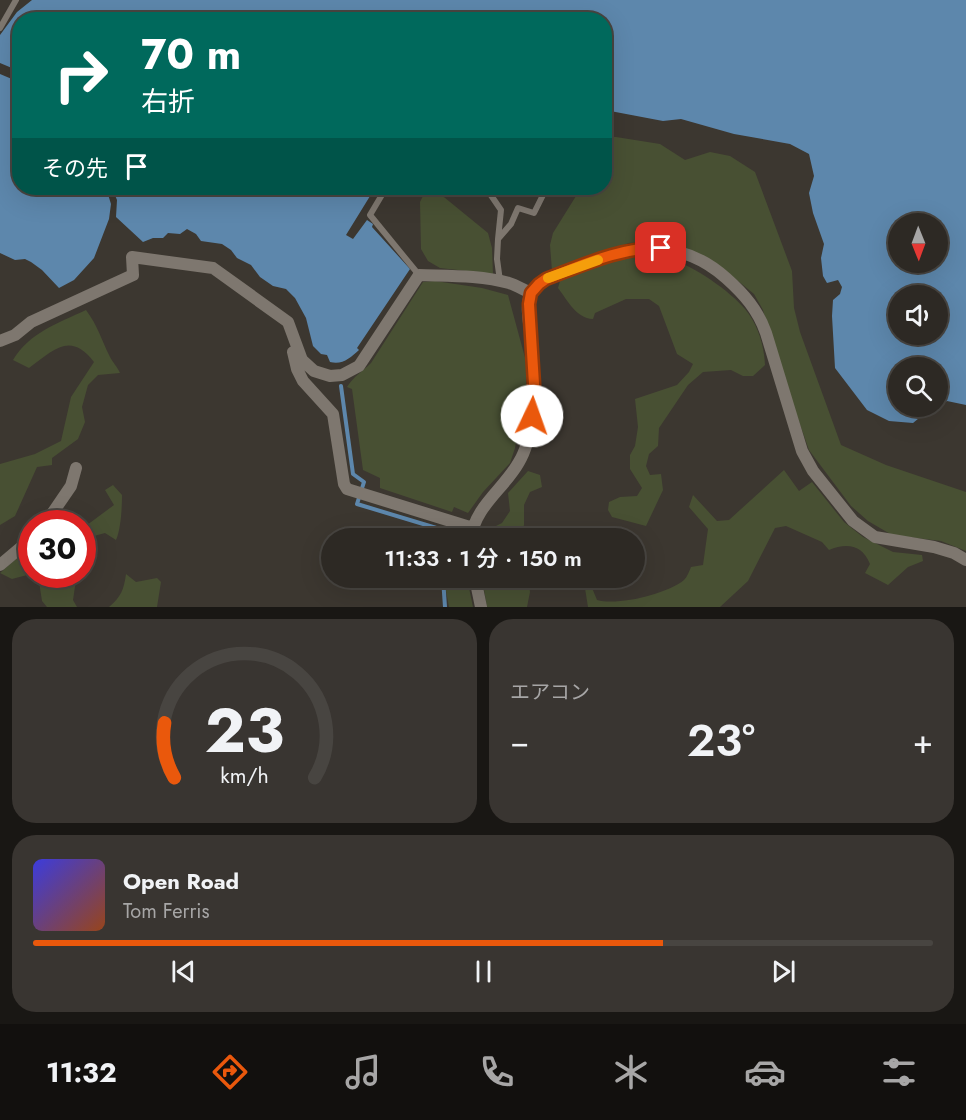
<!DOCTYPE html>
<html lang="ja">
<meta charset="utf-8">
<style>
:root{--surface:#2d2924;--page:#393531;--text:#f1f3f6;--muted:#a7a6a6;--line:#484541;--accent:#ea580c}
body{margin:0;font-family:Jost,"Noto Sans JP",sans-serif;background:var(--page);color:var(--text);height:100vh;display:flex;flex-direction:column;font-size:22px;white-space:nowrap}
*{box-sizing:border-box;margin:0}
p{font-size:20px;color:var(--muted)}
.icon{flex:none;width:33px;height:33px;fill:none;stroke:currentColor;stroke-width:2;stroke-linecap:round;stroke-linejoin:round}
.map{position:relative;height:607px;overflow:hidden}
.sheet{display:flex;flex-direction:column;gap:12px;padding:12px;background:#191714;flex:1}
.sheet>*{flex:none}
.hud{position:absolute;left:12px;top:12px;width:600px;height:183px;border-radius:24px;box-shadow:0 6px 24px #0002,0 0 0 2px var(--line);background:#00695c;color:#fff;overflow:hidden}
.needle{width:39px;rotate:179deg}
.fabs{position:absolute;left:888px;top:213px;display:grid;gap:12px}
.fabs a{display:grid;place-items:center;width:60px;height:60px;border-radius:50%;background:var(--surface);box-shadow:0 6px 24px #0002,0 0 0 2px var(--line);font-size:30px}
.speed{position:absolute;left:18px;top:510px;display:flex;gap:12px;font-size:30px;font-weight:700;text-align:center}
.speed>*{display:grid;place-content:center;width:78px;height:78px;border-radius:50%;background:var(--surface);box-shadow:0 6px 24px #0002,0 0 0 2px var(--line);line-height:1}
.speed .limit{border:9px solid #d22;background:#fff;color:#111}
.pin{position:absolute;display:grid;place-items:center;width:51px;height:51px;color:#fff;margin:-26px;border-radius:12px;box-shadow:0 3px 9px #0006}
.me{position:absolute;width:66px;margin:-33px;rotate:3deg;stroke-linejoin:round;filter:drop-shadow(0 0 4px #0008)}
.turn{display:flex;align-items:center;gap:21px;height:126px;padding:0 30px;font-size:27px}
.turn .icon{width:78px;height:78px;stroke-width:2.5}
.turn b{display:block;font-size:42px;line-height:51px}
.then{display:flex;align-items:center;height:57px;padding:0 30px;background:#0003;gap:12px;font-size:22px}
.big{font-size:45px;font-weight:600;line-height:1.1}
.sheet .tile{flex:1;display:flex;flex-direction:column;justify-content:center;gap:9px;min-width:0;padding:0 21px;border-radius:24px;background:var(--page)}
.sheet .dial{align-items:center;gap:0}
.dial svg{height:156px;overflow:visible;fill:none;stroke:var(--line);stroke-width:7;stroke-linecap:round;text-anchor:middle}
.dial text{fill:var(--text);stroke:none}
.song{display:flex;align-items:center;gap:18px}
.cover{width:72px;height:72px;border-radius:9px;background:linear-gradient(135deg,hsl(240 70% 55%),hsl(20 70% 35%))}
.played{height:6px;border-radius:3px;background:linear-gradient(90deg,var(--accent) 70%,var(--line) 70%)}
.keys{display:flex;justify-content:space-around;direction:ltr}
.heat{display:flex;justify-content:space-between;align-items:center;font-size:33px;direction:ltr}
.sheet .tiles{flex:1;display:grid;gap:12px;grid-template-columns:1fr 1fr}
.tile:last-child{grid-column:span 2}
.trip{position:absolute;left:321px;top:528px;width:324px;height:60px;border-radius:30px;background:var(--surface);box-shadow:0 6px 24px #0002,0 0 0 2px var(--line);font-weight:600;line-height:60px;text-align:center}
.tab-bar{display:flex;height:96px;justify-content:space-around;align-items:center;background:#12100e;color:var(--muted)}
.tab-bar .icon{width:42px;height:42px}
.tab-bar .current{color:var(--accent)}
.tab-bar b{font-size:27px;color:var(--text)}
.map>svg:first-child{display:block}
</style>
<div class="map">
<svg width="966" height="607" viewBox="0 0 966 607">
<rect width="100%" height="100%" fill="#3c3730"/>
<path fill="#485033" d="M605 137H616L660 144 685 160 710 152 730 156 755 172 792 271 794 308 800 332 841 445 886 465 966 492V551L941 541 892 535 868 521 851 506 809 450 772 345 763 310 754 294 727 272 701 255 669 244 648 242 629 243 552 271 550 245 553 233 576 196 571 188H604Z
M433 192 439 193 488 233 492 248 493 274 440 268 428 261 421 249 420 202 424 194Z
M644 255C653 257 663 257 672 260 693 265 731 292 745 309 758 325 764 345 765 365L753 376H743L731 370 703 372 688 385 659 428 658 446 649 454 646 466 650 475 661 474 663 490 646 526 612 517 608 510 609 502 620 497 637 496 642 488 630 469V455L635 446 638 427 635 399 677 385 689 372 693 364 677 354 659 306 649 299H626L595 313 593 319C576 318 568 301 558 288L560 281C582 264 617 259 644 255Z
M435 281 482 288 508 295 527 365 524 419H520L515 448 510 463 483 492 468 513 454 507 452 512 380 488V478L363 470 352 389 347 387C353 377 363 371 371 363L423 282Z
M86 310C98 326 101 339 110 357 113 363 117 366 120 373L98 375 88 385 82 407 85 422 78 439 52 458V465L37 467 15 516 0 525V464L35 454 61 441 71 397 94 362C70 331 54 350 29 368L13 360C29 333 58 323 86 310Z
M784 470 799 491 812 482 844 522 863 537 893 552 922 555 923 561 908 567 888 585 865 573 870 564C862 544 846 543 829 550L822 542 786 526 775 528 748 581 720 607H588L584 582 590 583 597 600C618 606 667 594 684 580 687 577 689 572 691 567L703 565 708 529 689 507 693 495 717 521 729 520Z
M528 471 540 475 542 487 530 492 524 505V525L520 538H480V534L502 523 510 511 508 493Z
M113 485 122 495C122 507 121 529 116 540L105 533 83 539V528L114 505 105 490Z
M31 546V574L12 579 0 573Z
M126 574 136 582 157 578 161 582 157 607H109C121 597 124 589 126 574Z
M38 575H72L76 580 73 600 77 607H47L42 601Z
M447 578H467L473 607H449L446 591Z
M482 578H528L530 592 527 607H487Z"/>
<path fill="#5d87ac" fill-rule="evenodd" d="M32 0H966V405L947 401 924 414 913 423 889 421 867 410 835 368 832 316 833 300 840 294 842 287 838 280 827 283 823 276 821 258 824 244 813 213 809 193 814 176 809 154 790 144 734 134 681 119 663 121 605 110 604 20H20L19 71 0 63V35L17 12ZM898 224H938V262H898ZM898 296H938V334H898ZM898 368H938V406H898Z
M0 74 19 82 20 188H106L111 204 109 219 94 258 74 280 59 288 42 270 31 262 25 259 15 260 0 253Z
M112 188H375L346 235 353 239 367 220 373 224 372 227 410 269 357 348 359 350C350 358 343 365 330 362L327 355 321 354 313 346 306 318 295 298 286 289 273 286 260 277 251 265 237 258 231 250 222 244 201 241 196 234 187 229 180 234 168 233 163 238H153L143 242 116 217 117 200Z"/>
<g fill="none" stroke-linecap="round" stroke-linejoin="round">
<path stroke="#5d87ac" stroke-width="4" d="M341 386 353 474 364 482 357 504 453 533 451 538
M443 578 445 607"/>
<path stroke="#7e776f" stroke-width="6" d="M0 28 16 0
M386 188 370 215 419 275
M486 188 501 210 498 239
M500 281 497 259 498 239 511 224 518 208 534 213 544 193"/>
<path stroke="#7e776f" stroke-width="12" d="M0 341 15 335 31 322 133 275 132 257 213 268 288 322 302 360 314 371 330 376 342 375 359 366 419 275C448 276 481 275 509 283 516 285 524 290 531 293
M293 352 297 369 303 381 333 414 344 484 347 489 473 528
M45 524 71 486 76 468
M471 538C475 506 504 489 519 462 527 449 530 433 532 418 535 392 533 366 531 340 530 326 525 308 530 295 533 288 540 283 546 279 609 254 668 226 726 278 744 294 758 310 766 333L802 451 813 471 853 521 875 537 934 547 954 553 966 560
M0 565 32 538
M475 578 481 607"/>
</g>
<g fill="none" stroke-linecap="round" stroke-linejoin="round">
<g stroke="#983908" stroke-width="15">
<path id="route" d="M532 416 534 384 529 304 531 293 539 284 546 279C583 265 621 247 661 248"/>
</g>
<use href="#route" stroke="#ea580c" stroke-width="10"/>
<path stroke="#f59e0b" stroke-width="10" d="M548 278 598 260"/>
</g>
</svg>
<div class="fabs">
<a><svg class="needle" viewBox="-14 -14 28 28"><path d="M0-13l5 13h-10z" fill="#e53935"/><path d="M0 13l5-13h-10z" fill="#a7a6a6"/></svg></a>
<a><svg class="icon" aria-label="sound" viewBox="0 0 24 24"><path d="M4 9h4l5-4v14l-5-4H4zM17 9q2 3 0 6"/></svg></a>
<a><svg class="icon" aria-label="search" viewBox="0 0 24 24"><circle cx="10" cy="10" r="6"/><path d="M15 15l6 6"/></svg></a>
</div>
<div class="speed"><div class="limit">30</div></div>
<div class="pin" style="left:661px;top:248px;background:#d93025"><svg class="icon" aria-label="arrive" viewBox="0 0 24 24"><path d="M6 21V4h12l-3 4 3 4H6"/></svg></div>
<svg class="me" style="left:532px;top:416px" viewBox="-20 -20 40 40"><circle r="19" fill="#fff"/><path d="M0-13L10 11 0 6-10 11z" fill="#ea580c"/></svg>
<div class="trip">11:33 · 1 分 · 150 m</div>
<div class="hud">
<div class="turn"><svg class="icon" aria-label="right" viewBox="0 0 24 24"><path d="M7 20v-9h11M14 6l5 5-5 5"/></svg><div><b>70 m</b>右折</div></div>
<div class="then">その先<svg class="icon" aria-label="arrive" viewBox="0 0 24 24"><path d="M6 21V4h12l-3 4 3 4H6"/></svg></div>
</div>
</div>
<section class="sheet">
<div class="tiles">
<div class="tile dial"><svg viewBox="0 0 100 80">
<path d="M14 69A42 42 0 1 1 86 69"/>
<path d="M14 69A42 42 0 0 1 9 41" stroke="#ea580c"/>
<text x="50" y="56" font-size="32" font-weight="700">23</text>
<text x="50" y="72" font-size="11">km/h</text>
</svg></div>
<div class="tile"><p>エアコン</p>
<div class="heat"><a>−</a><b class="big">23°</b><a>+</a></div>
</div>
<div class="tile">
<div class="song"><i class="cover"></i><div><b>Open Road</b><p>Tom Ferris</p></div></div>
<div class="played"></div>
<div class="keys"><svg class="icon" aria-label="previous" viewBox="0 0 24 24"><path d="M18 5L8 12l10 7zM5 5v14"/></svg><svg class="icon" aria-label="pause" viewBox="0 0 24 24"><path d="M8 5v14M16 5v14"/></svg><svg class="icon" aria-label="next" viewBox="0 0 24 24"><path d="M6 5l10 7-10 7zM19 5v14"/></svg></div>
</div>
</div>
</section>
<nav class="tab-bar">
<b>11:32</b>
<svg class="icon current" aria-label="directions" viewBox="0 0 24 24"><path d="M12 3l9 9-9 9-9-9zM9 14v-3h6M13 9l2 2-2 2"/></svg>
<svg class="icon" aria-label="music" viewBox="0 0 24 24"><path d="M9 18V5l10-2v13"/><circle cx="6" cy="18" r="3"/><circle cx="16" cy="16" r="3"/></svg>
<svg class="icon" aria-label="phone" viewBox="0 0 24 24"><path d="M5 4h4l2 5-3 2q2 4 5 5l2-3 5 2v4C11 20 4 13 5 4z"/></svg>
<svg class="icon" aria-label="climate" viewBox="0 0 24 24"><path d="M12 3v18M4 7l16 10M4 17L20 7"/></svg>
<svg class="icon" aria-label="car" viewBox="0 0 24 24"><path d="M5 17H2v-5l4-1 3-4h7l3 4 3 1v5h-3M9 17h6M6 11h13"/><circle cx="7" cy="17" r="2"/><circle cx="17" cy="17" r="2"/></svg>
<svg class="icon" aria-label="filters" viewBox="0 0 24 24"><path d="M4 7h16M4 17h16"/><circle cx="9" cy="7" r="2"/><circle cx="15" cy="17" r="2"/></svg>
</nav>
